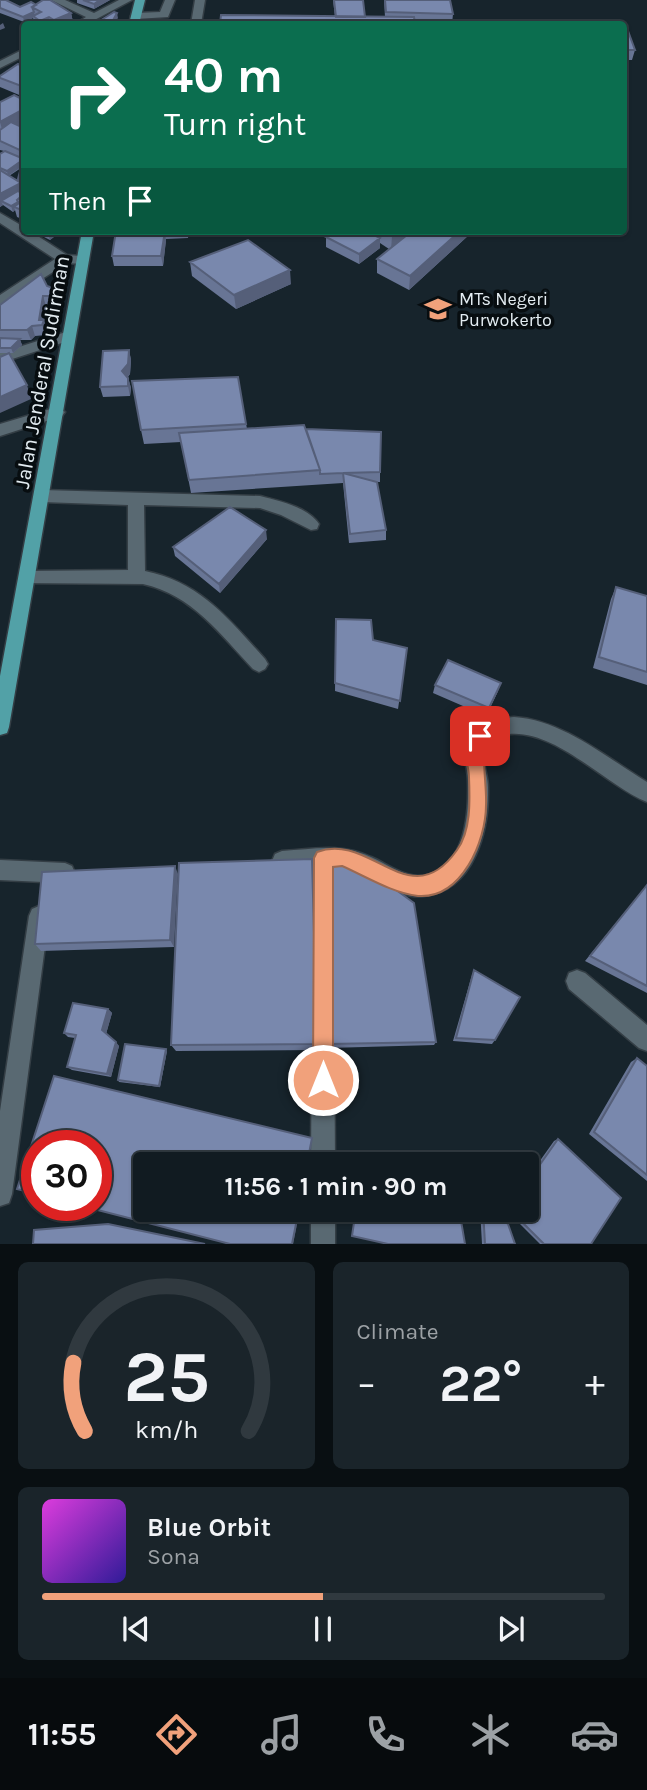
<!DOCTYPE html>
<meta charset="utf-8">
<style>
:root{--surface:#111b21;--page:#1a242a;--text:#f1f3f6;--muted:#9ca1a5;--line:#30393f;--accent:#f1a17b}
body{margin:0;font-family:Karla,sans-serif;background:var(--page);color:var(--text);height:100vh;display:flex;flex-direction:column;font-size:26px;white-space:nowrap}
*{box-sizing:border-box;margin:0}
p{font-size:23px;color:var(--muted)}
.icon{flex:none;width:38px;height:38px;fill:none;stroke:currentColor;stroke-width:2;stroke-linecap:round;stroke-linejoin:round}
.map{position:relative;height:1244px;overflow:hidden}
.details{display:flex;flex-direction:column;gap:18px;padding:18px;background:#090f12;flex:1}
.details>*{flex:none}
.top-card{position:absolute;left:21px;top:21px;width:606px;height:214px;border-radius:7px;box-shadow:0 2px 5px #0004,0 0 0 2px var(--line);background:#0b6e4f;color:#fff;overflow:hidden}
.speed{position:absolute;left:21px;top:1130px;display:flex;gap:14px;font-size:35px;font-weight:700;text-align:center}
.speed>*{display:grid;place-content:center;width:91px;height:91px;border-radius:50%;background:var(--surface);box-shadow:0 2px 5px #0004,0 0 0 2px var(--line);line-height:1}
.speed .limit{border:10px solid #d22;background:#fff;color:#111}
.pin{position:absolute;display:grid;place-items:center;width:60px;height:60px;color:#fff;margin:-30px;border-radius:14px;box-shadow:0 4px 10px #0006}
.me{position:absolute;width:77px;margin:-38px;rotate:0deg;stroke-linejoin:round;filter:drop-shadow(0 0 5px #0008)}
.turn{display:flex;align-items:center;gap:24px;height:147px;padding:0 28px;font-size:32px}
.turn .icon{width:91px;height:91px;stroke-width:2.5}
.turn b{display:block;font-size:49px;line-height:60px}
.then{display:flex;align-items:center;height:66px;padding:0 28px;background:#0003;gap:14px;font-size:26px}
.big{font-size:52px;font-weight:700;line-height:1.1}
.details .widget{flex:1;display:flex;flex-direction:column;justify-content:center;gap:10px;min-width:0;padding:0 24px;border-radius:10px;background:var(--page)}
.details .dial{align-items:center;gap:0}
.dial svg{height:182px;overflow:visible;fill:none;stroke:var(--line);stroke-width:7;stroke-linecap:round;text-anchor:middle}
.dial text{fill:var(--text);stroke:none}
.song{display:flex;align-items:center;gap:21px}
.cover{width:84px;height:84px;border-radius:10px;background:linear-gradient(135deg,hsl(300 70% 55%),hsl(250 70% 35%))}
.played{height:7px;border-radius:4px;background:linear-gradient(90deg,var(--accent) 50%,var(--line) 50%)}
.keys{display:flex;justify-content:space-around;direction:ltr}
.heat{display:flex;justify-content:space-between;align-items:center;font-size:38px;direction:ltr}
.details .tiles{flex:1;display:grid;gap:18px;grid-template-columns:1fr 1fr}
.widget:last-child{grid-column:span 2}
.trip{position:absolute;left:133px;top:1152px;width:406px;height:70px;border-radius:7px;background:var(--surface);box-shadow:0 2px 5px #0004,0 0 0 2px var(--line);font-weight:700;line-height:70px;text-align:center}
.tabs{display:flex;height:112px;justify-content:space-around;align-items:center;background:#070b0d;color:var(--muted)}
.tabs .icon{width:49px;height:49px}
.tabs .active{color:var(--accent)}
.tabs b{font-size:32px;color:var(--text)}
.map>svg:first-child{display:block}
</style>
<div class="map">
<svg width="647" height="1244" viewBox="0 0 647 1244">
<rect width="100%" height="100%" fill="#17242c"/>
<g fill="none" stroke-linecap="round" stroke-linejoin="round">
<g stroke="#343e45" stroke-width="3">
<path id="minor" d="M51 0H65L94 13 119 0H132L87 24H75L86 17Z
M165 0H175L168 17 136 19 131 16 136 13 160 12Z
M195 0H205L201 24H191Z
M24 49V56L0 68V61Z
M0 213 24 227V231H30L67 255 82 256 89 260 82 264 67 263 0 306V295L55 259 0 223Z
M69 331 74 333V339L0 363V353Z
M57 407 65 412 62 416 0 436V424Z
M42 490 260 496C279 501 308 507 319 524L317 529 311 530 281 515 260 508 144 505 145 571C200 582 229 619 265 659L268 664 265 669 259 672 253 669C221 635 191 594 143 584L21 583 19 578 21 573 27 571 128 570V505L42 502 34 496Z
M514 717C563 720 607 758 647 782V802C604 785 549 721 499 736 492 738 485 742 484 749 481 761 488 775 488 787 489 830 475 890 424 896 391 900 366 867 333 867L335 1164H311L313 868 282 871 275 868 272 861 275 854 282 851C314 849 341 843 371 857 390 865 409 882 431 874 466 861 469 812 468 781 468 772 465 763 464 754 464 727 492 719 514 717Z
M0 860 65 863 72 866 75 873 72 880 65 883 0 880Z
M39 906 46 909 49 916 12 1194 9 1203 0 1206V1111L29 916 32 909Z
M577 970 585 973 647 1025V1051L639 1048 569 989 566 981 569 973Z
M311 1209H335V1244H311Z"/>
</g>
<g stroke="#343e45" stroke-width="3">
<path id="major" d="M135 0H145L139 24H129Z
M82 231H94L9 727 7 733 0 735V676Z"/>
</g>
<use href="#minor" fill="#596972" fill-rule="evenodd"/>
<use href="#major" fill="#52a1a7" fill-rule="evenodd"/>
</g>
<path fill="#687595" fill-rule="evenodd" d="M0 0 20 7 36 5 71 13 73 22 68 24H35L33 18 24 22 0 13Z
M77 0H110L94 9 77 3Z
M333 0H363L365 17H385L384 0H450L453 14 452 24H220L335 17Z
M623 31 635 50 632 60H623Z
M24 67V97L0 87V76Z
M24 100V217L22 219 17 217 15 210 13 212 3 205 0 207V154L4 151 0 150V102ZM21 168 18 179 19 182 9 176Z
M44 231H59V233L50 240 44 237 43 232Z
M116 231H189L188 238 166 239 163 266H114L112 256Z
M255 231H297L298 233 255 234Z
M297 231H333L332 234 338 231H412L470 234 409 290 377 273V259L389 249 380 243V248L359 264 326 247V237L329 235 298 233Z
M190 262 291 284 236 309 192 276Z
M47 286 56 298 54 306H46L44 321 47 330 46 335 35 336 31 340H20L22 345 13 353H0V305Z
M129 350 131 360 130 374 128 377 131 388 130 396 103 397 100 387Z
M238 377 247 429H306L380 472V482H375L386 530V540L349 543 343 483 191 493 181 442 144 444 141 430Z
M267 539 220 593 175 556 173 547Z
M616 587 647 596V685L593 668 611 599Z
M336 619 373 640 407 648 398 709 335 691Z
M435 685 498 691 486 716 433 693Z
M312 859 317 1050 176 1051 171 1045Z
M328 860 436 1042 434 1045 329 1048Z
M175 866 174 947 41 951 35 944Z
M647 885V993L585 961Z
M474 970 495 1040 492 1044 453 1041 472 975Z
M108 1009 112 1013 106 1034 119 1046 111 1077 72 1070 67 1067 75 1038 68 1037 64 1033Z
M167 1051 160 1087 119 1082 118 1080Z
M637 1058 647 1066V1181L589 1134 631 1062Z
M558 1139 591 1244H540L505 1209H527V1179L554 1141Z
M480 1209H488L515 1244H482Z"/>
<path fill="#555f79" d="M100 0H110L94 9V4Z
M34 12 35 17 33 16V18L24 22 23 17Z
M71 13 73 22 68 24H55L54 20Z
M117 13 118 18 114 24H111Z
M49 17 51 24H41L40 21Z
M3 23 5 28 0 30V25Z
M24 109V121L3 133 0 122Z
M24 159V165L8 176 7 171Z
M21 183V186L20 185 22 194 1 201 3 205 0 207V194Z
M18 202 19 207H14L15 210 13 212 11 206Z
M24 206V217L22 219 19 209Z
M53 231H59V233L50 240 48 234Z
M165 231 166 241 163 266 161 256Z
M397 231H412L391 250 392 236Z
M460 231H471L470 234 409 290 410 276Z
M380 238V248L359 264V254Z
M290 270 291 284 236 309 234 295Z
M53 288 56 298 54 306 52 296Z
M43 296 46 306 44 321 47 330 46 335 42 325 39 320Z
M32 326 35 336 31 340 27 330Z
M20 339 22 345 13 353 11 348Z
M129 350 131 360 130 374 124 381 122 371Z
M128 378 131 388 130 396 128 386Z
M27 385 31 399 0 413V397Z
M266 530 267 539 220 593 219 584Z
M501 683 498 691 486 716 489 708Z
M175 866 178 874 174 947 170 940Z
M108 1009 112 1013 106 1034 102 1030Z
M116 1042 119 1046 111 1077 107 1074Z
M166 1049 167 1051 160 1087 159 1086Z
M299 1209H300L293 1244H292Z"/>
<path fill="#7988ad" stroke="#555f79" stroke-width="2" d="M0 0H6L20 7 31 2 36 5 32 7 34 12 23 17 0 8Z
M43 0H50L71 13 54 20 49 17 40 21 33 16 41 12 32 7Z
M83 0H100L94 4Z
M334 0H363L365 17H336Z
M385 0H450L453 14 386 12Z
M114 12 117 13 111 24H106L98 22Z
M221 15 414 17 415 24H220Z
M96 22 104 24H92Z
M623 31H628L635 50H623Z
M18 64 24 67V87L0 78V76Z
M14 95 24 100V109L0 122V102Z
M24 120V128L20 126H22L17 123Z
M11 122 24 128V152L0 141V130Z
M5 151 24 159 7 171 0 168V154Z
M24 156V188L20 185 24 182 18 179Z
M0 170 21 183 0 194Z
M18 191 24 194 17 200 18 202 11 206 1 201Z
M24 195V206L19 209 14 207 19 203 17 200Z
M44 231H53L48 234 43 232Z
M116 231H165L161 256H112Z
M338 231H366L380 238 359 254 326 237Z
M384 231H397L392 236Z
M412 231H460L410 276 377 259Z
M248 240 290 270 234 295 190 262Z
M41 274 47 286 53 288 52 296H43L39 320H44L42 325 32 326 27 330H0V305Z
M0 338 20 339 11 348H0Z
M129 350 128 364 122 371 128 378V386L100 387 103 351Z
M9 353 27 385 0 397V357Z
M238 377 246 424 141 430 132 381Z
M304 425 320 470 189 480 179 433Z
M306 429 381 432 380 472 343 473 377 482 386 530 350 534 343 473 320 474V470Z
M230 507 266 530 219 584 173 547Z
M616 587 647 596V672L599 657Z
M336 619 371 620 373 640 407 648 400 701 335 683Z
M448 660 501 683 489 708 435 685Z
M312 859 317 1044 171 1045 179 863Z
M328 860 358 862 414 903 436 1042 329 1044Z
M175 866 170 940 35 944 42 872Z
M647 885V986L590 956Z
M474 970 520 997 495 1040 456 1038Z
M73 1003 108 1009 102 1030 116 1042 107 1074 67 1067 76 1035 64 1033Z
M125 1044 166 1049 159 1086 118 1080Z
M637 1058 647 1066V1175L594 1132Z
M54 1076 312 1138 307 1164H145V1209H299L292 1244H230L82 1206H96V1146H37V1194L17 1189Z
M558 1139 621 1198 591 1244H544L509 1209H527V1183Z
M356 1209H459L465 1244H388L352 1236Z
M483 1209H488L508 1224 515 1244H485Z
M108 1224 205 1244H33L34 1230Z"/>
<path fill="#f1a17b" stroke="#9d6950" stroke-width="2" d="M480 728 486 731 488 736C480 755 487 783 486 805 486 841 462 899 418 896 392 893 365 876 342 866L333 867V1080L330 1088 323 1091 316 1088 313 1080 314 858 317 852C370 831 410 917 457 850 471 831 470 801 469 777 469 768 465 759 465 750 466 744 471 737 474 731Z"/>
<defs>
<g id="school-bare" transform="scale(2.1)"><path d="M0-5L7-2L0 1L-7-2ZM-4 1L0 2.5L4 1V4Q0 6-4 4Z" fill="#f1a17b" stroke="#070d10" stroke-width="2.5" paint-order="stroke"/></g>
</defs>
<g fill-rule="evenodd">
<use href="#school-bare" x="438" y="309"/>
</g>
<g text-anchor="middle" dominant-baseline="central" stroke-width="7" stroke-linejoin="round" paint-order="stroke">
<g font-size="18" fill="#e3ecf1" stroke="#070d10" text-anchor="start">
<text x="459" y="299">MTs Negeri<tspan x="459" dy="21">Purwokerto</tspan></text>
</g>
<g font-size="21" fill="#e3ecf1" stroke="#070d10">
<text transform="translate(42 372) rotate(-80)">Jalan Jenderal Sudirman</text>
</g>
</g>
</svg>
<div class="speed"><div class="limit">30</div></div>
<div class="pin" style="left:480px;top:736px;background:#d93025"><svg class="icon" aria-label="arrive" viewBox="0 0 24 24"><path d="M6 21V4h12l-3 4 3 4H6"/></svg></div>
<svg class="me" style="left:323px;top:1080px" viewBox="-20 -20 40 40"><circle r="17" fill="#f1a17b" stroke="#fff" stroke-width="3"/><path d="M0-11L8 9 0 5-8 9z" fill="#fff"/></svg>
<div class="trip">11:56 · 1 min · 90 m</div>
<div class="top-card">
<div class="turn"><svg class="icon" aria-label="right" viewBox="0 0 24 24"><path d="M7 20v-9h11M14 6l5 5-5 5"/></svg><div><b>40 m</b>Turn right</div></div>
<div class="then">Then<svg class="icon" aria-label="arrive" viewBox="0 0 24 24"><path d="M6 21V4h12l-3 4 3 4H6"/></svg></div>
</div>
</div>
<section class="details">
<div class="tiles">
<div class="widget dial"><svg viewBox="0 0 100 80">
<path d="M14 69A42 42 0 1 1 86 69"/>
<path d="M14 69A42 42 0 0 1 9 39" stroke="#f1a17b"/>
<text x="50" y="56" font-size="32" font-weight="700">25</text>
<text x="50" y="72" font-size="11">km/h</text>
</svg></div>
<div class="widget"><p>Climate</p>
<div class="heat"><a>−</a><b class="big">22°</b><a>+</a></div>
</div>
<div class="widget">
<div class="song"><i class="cover"></i><div><b>Blue Orbit</b><p>Sona</p></div></div>
<div class="played"></div>
<div class="keys"><svg class="icon" aria-label="previous" viewBox="0 0 24 24"><path d="M18 5L8 12l10 7zM5 5v14"/></svg><svg class="icon" aria-label="pause" viewBox="0 0 24 24"><path d="M8 5v14M16 5v14"/></svg><svg class="icon" aria-label="next" viewBox="0 0 24 24"><path d="M6 5l10 7-10 7zM19 5v14"/></svg></div>
</div>
</div>
</section>
<nav class="tabs">
<b>11:55</b>
<svg class="icon active" aria-label="directions" viewBox="0 0 24 24"><path d="M12 3l9 9-9 9-9-9zM9 14v-3h6M13 9l2 2-2 2"/></svg>
<svg class="icon" aria-label="music" viewBox="0 0 24 24"><path d="M9 18V5l10-2v13"/><circle cx="6" cy="18" r="3"/><circle cx="16" cy="16" r="3"/></svg>
<svg class="icon" aria-label="phone" viewBox="0 0 24 24"><path d="M5 4h4l2 5-3 2q2 4 5 5l2-3 5 2v4C11 20 4 13 5 4z"/></svg>
<svg class="icon" aria-label="climate" viewBox="0 0 24 24"><path d="M12 3v18M4 7l16 10M4 17L20 7"/></svg>
<svg class="icon" aria-label="car" viewBox="0 0 24 24"><path d="M5 17H2v-5l4-1 3-4h7l3 4 3 1v5h-3M9 17h6M6 11h13"/><circle cx="7" cy="17" r="2"/><circle cx="17" cy="17" r="2"/></svg>
</nav>
